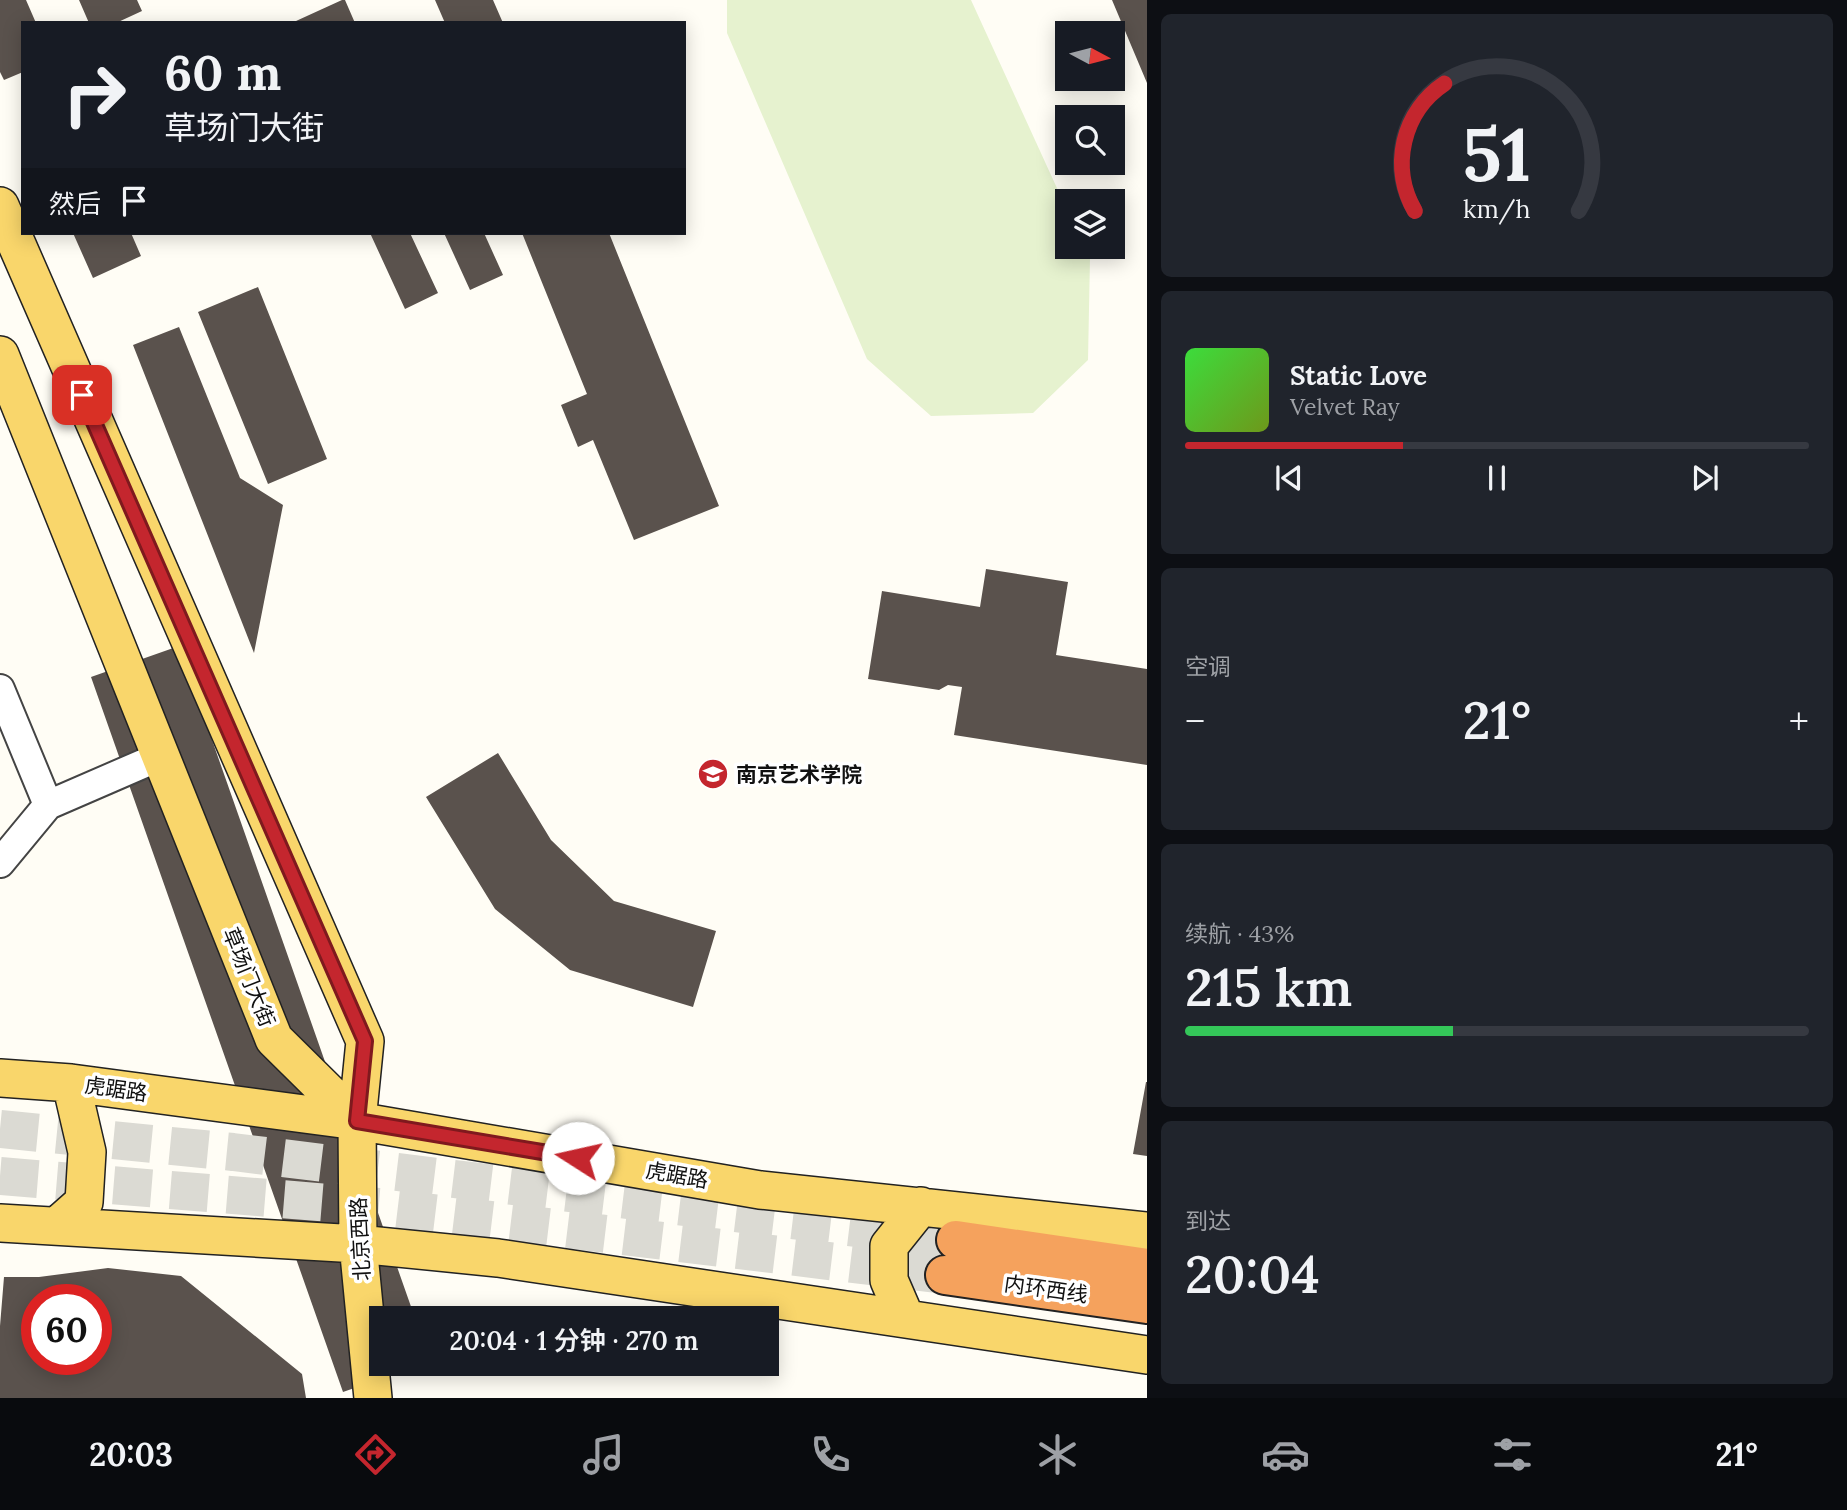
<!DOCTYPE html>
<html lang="zh">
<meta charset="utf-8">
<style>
:root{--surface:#171b24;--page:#20242c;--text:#f1f3f6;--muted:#9ea1a6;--line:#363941;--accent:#c4262e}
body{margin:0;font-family:Lora,"Noto Sans SC",serif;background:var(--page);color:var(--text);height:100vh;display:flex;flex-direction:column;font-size:26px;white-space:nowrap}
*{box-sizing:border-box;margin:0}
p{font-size:23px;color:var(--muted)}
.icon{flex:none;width:38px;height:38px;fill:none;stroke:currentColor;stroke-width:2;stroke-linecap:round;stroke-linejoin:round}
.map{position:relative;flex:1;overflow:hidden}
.sheet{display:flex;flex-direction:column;gap:14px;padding:14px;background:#0d0f14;width:700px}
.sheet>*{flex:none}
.hud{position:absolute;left:21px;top:21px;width:665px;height:214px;border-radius:0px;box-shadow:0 4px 18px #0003;background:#171b24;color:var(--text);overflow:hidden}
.needle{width:46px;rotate:97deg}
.controls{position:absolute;left:1055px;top:21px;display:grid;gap:14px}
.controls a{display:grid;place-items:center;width:70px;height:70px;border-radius:0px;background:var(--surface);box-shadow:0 4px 18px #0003;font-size:35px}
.speed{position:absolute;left:21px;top:1284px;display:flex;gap:14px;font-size:35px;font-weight:700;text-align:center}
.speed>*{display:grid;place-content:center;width:91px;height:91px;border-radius:50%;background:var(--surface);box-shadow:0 4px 18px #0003;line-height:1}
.speed .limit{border:10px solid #d22;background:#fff;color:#111}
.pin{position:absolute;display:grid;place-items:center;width:60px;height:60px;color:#fff;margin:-30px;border-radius:14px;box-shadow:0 4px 10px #0006}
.me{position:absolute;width:77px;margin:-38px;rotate:280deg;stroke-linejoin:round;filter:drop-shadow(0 0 5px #0008)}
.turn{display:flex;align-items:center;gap:24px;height:147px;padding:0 28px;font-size:32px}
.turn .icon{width:91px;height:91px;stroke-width:2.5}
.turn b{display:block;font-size:49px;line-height:60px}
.then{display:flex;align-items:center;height:66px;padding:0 28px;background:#0003;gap:14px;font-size:26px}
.big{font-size:52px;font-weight:600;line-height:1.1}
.sheet .widget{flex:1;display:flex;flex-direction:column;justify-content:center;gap:10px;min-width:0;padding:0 24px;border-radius:10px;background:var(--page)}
.sheet .dial{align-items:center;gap:0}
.dial svg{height:182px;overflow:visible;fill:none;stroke:var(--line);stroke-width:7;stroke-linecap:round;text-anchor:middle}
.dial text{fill:var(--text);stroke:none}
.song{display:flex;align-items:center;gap:21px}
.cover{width:84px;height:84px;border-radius:10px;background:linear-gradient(135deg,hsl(120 70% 55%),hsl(80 70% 35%))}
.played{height:7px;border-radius:4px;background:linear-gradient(90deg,var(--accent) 35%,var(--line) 35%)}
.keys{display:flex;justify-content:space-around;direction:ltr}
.heat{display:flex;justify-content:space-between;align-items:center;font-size:38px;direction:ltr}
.charge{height:10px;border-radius:5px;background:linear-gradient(90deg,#34c759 43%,var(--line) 0)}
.trip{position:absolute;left:369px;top:1306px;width:410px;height:70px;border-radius:0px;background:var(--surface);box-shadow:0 4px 18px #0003;font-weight:600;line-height:70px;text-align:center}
.menu{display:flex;height:112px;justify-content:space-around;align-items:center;background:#090b0e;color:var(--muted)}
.menu .icon{width:49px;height:49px}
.menu .selected{color:var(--accent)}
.menu b{font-size:32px;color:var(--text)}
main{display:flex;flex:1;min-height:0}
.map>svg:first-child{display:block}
</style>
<main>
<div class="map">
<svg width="1147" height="1398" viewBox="0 0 1147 1398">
<rect width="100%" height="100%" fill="#fffdf5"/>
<path fill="#e6f2cf" d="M727 0H971L1067 210 1068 247H1084L1090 258 1088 360 1033 413 931 416 867 359 727 33Z"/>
<path fill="#5a524d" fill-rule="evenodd" d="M0 0H26L36 23H23V72L4 80 0 72Z
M79 0H137L142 11 116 23H89Z
M342 0H345L355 23H297L296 21Z
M435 0H493L503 23H445Z
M1112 0H1147V83Z
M73 233H131L141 256 93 278Z
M370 233H410L438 293 405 309Z
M444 233H484L503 275 470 290Z
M522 233H609L719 506 634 540 593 440 578 447 561 405 587 394Z
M258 287 327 459 268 484 198 312Z
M179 327 240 478 283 505 254 653 133 345Z
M986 569 1068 582 1056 655 1147 669V765L954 735 962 687 948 685 939 690 868 679 882 591 980 607Z
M179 646 415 1318H382V1363L423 1364 343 1392 91 677Z
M498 753 551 840 614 901 716 931 693 1007 570 970 495 909 426 797Z
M1146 1082H1147V1156L1133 1154Z
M108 1268 181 1276 302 1374 306 1398H0V1326L4 1277H39ZM37 1300H96V1360H37Z"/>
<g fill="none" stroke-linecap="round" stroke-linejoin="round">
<path stroke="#dbdad3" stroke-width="38" stroke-dasharray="38 19" stroke-linecap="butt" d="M0 1129 233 1152 956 1240
M0 1176 391 1208 945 1275"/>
<g stroke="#444" stroke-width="32">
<path id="minor" d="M0 689 48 805
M0 863 48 805 161 756"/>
</g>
<g stroke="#222" stroke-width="40">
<path id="major" d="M0 206 365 1041 357 1121 358 1244 373 1398
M0 355 274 1039 357 1121
M0 1078 71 1083 357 1121 760 1190 1147 1231
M0 1223 358 1244 498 1258 1147 1355
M58 1225 84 1202 87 1152 71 1083
M905 1317 889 1280V1246L921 1206"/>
</g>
<g stroke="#222" stroke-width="42">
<path id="highway" d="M956 1240 1147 1268
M945 1275 1147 1304"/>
</g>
<use href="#minor" stroke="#fff" stroke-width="28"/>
<use href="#major" stroke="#f9d66b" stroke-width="37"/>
<use href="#highway" stroke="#f5a25d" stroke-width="38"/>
</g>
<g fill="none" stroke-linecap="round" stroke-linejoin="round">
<g stroke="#7f191e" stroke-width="18">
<path id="route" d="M82 395 365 1041 357 1121 578 1158"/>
</g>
<use href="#route" stroke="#c4262e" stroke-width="12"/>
</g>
<defs>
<g id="university-disc" transform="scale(1.575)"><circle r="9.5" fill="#c4262e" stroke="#fff"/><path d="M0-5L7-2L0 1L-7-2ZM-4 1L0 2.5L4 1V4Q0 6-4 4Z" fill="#fff"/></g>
</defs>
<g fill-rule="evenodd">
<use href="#university-disc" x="713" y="774"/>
</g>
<g text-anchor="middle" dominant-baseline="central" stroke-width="7" stroke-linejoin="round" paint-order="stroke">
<g font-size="21" font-weight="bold" fill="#111" stroke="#fff" text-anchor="start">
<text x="736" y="774">南京艺术学院</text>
</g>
<g font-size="21" fill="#111" stroke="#fff">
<text transform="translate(249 977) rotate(68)">草场门大街</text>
<text transform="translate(116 1089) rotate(8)">虎踞路</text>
<text transform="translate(677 1175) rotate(10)">虎踞路</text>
<text transform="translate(360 1239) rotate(-93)">北京西路</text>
<text transform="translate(1046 1289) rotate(8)">内环西线</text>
</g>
</g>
</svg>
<div class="controls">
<a><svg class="needle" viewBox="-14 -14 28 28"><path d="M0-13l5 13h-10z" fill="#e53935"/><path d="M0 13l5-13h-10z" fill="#9ea1a6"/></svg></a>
<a><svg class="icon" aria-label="search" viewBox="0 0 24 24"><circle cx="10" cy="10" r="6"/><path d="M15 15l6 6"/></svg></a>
<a><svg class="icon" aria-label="layers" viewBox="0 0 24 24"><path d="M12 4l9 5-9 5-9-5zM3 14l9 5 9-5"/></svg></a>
</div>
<div class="speed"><div class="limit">60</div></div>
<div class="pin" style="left:82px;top:395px;background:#d93025"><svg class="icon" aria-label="arrive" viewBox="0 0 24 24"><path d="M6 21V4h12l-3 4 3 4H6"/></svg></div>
<svg class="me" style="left:578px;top:1158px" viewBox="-20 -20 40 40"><circle r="19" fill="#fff"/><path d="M0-13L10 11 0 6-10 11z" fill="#c4262e"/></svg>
<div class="trip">20:04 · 1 分钟 · 270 m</div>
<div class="hud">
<div class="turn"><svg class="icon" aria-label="right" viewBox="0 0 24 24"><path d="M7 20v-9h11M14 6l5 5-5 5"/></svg><div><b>60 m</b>草场门大街</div></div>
<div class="then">然后<svg class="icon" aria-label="arrive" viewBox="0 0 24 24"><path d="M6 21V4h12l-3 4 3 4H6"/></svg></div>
</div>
</div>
<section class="sheet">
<div class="widget dial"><svg viewBox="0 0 100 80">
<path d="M14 69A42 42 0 1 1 86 69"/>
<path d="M14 69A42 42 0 0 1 27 13" stroke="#c4262e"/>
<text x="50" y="56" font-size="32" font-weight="700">51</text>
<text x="50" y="72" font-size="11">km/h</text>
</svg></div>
<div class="widget">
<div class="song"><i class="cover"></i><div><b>Static Love</b><p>Velvet Ray</p></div></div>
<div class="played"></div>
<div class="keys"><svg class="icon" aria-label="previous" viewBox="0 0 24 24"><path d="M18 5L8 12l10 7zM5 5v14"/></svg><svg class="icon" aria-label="pause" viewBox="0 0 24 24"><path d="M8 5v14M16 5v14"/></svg><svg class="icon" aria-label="next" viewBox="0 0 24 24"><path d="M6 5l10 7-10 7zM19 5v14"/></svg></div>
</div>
<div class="widget"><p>空调</p>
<div class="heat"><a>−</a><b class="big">21°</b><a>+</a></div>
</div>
<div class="widget"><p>续航 · 43%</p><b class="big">215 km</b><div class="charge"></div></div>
<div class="widget"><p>到达</p><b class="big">20:04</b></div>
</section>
</main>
<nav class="menu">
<b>20:03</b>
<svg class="icon selected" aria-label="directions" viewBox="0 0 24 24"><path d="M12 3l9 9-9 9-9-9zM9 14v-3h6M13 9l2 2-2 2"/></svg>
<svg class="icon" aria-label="music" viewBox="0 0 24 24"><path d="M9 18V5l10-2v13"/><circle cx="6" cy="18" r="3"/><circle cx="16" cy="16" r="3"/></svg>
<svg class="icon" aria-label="phone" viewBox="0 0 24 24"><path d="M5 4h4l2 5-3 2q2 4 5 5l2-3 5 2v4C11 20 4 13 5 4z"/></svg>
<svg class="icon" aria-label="climate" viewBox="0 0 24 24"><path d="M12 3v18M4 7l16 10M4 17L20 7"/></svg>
<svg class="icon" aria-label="car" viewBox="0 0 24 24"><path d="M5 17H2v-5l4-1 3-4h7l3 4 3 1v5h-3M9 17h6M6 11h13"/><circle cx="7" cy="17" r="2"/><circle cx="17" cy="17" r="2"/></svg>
<svg class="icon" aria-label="filters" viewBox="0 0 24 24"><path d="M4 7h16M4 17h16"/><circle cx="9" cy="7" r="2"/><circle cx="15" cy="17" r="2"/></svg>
<b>21°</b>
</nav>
